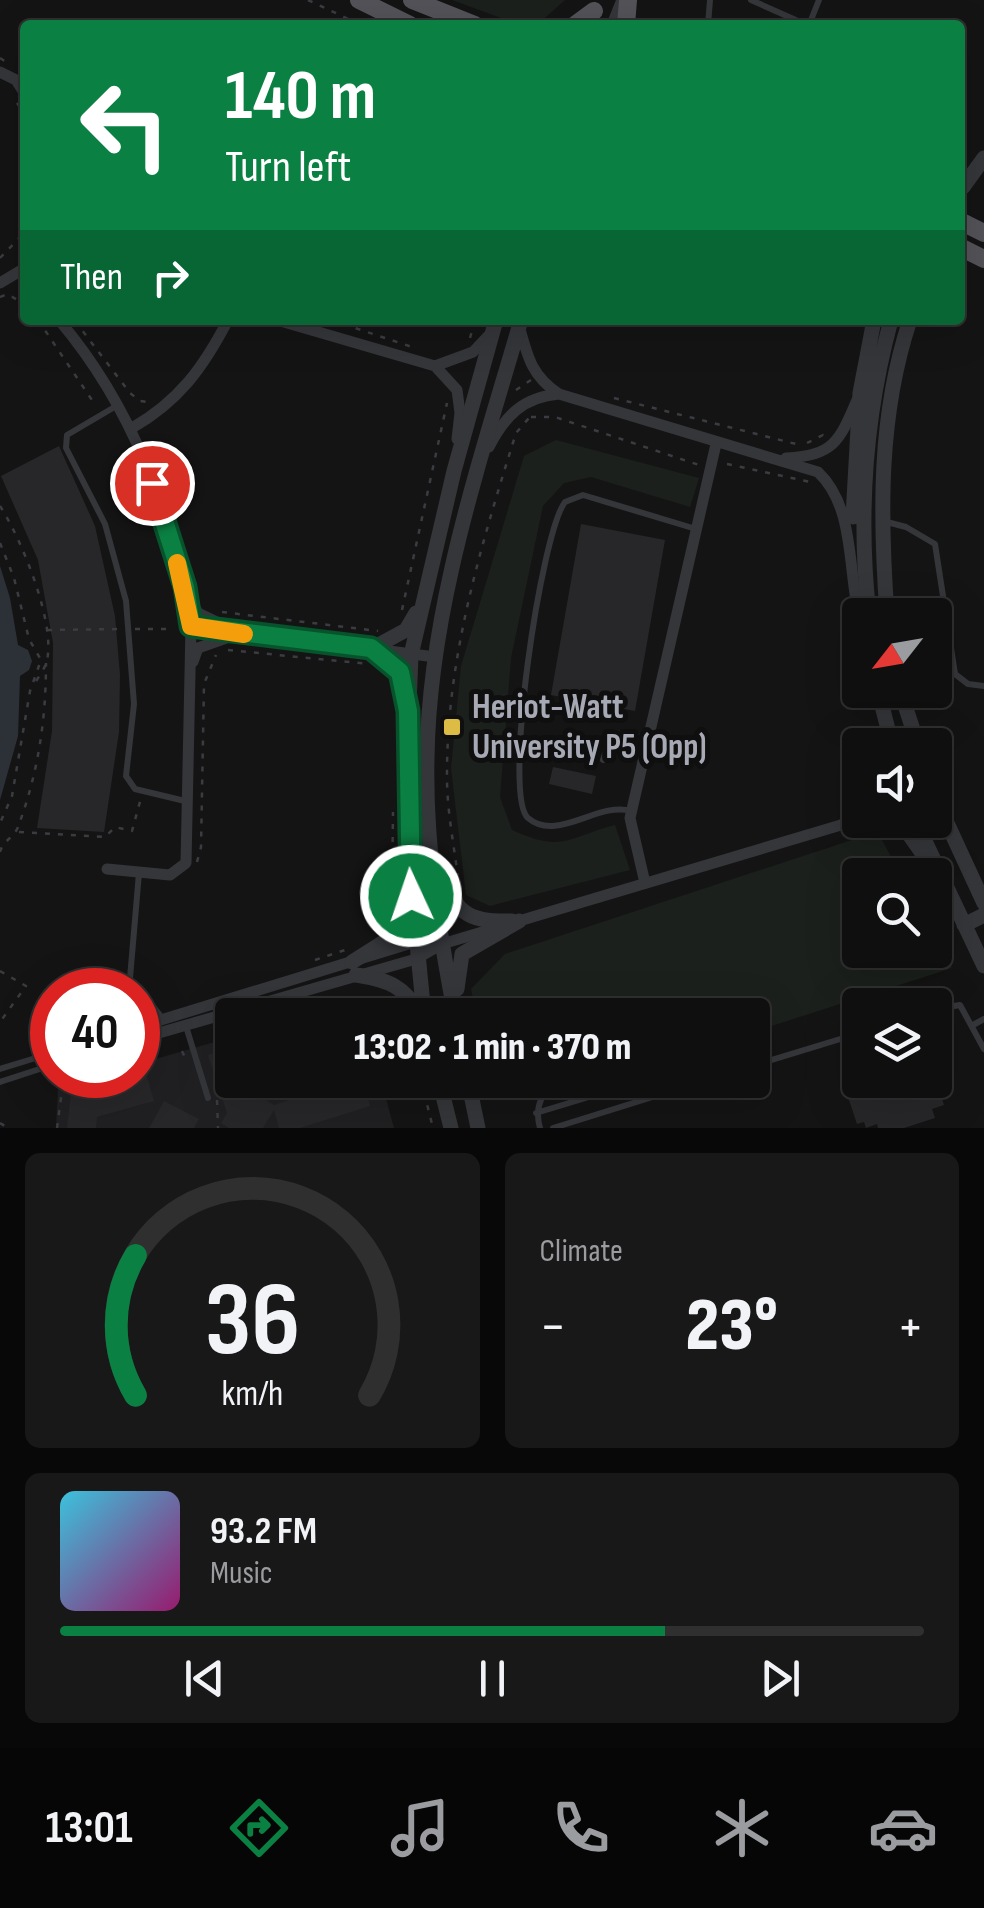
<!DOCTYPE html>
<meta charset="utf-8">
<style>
:root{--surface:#0f0f10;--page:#181819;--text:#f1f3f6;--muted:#9b9c9f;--line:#2f2f30;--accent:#0b8043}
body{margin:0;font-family:"Sofia Sans Condensed",sans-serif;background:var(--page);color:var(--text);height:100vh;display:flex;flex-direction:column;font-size:38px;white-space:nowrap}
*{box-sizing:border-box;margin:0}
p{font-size:32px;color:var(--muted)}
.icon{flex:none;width:55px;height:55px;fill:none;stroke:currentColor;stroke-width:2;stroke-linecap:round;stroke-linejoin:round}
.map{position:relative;height:1128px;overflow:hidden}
.panel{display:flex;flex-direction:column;gap:25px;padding:25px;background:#080809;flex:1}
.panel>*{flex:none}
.guide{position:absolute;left:20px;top:20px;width:945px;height:305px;border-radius:10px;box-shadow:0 10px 40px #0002,0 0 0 2px var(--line);background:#0b8043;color:#fff;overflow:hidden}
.needle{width:65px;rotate:239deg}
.controls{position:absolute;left:842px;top:598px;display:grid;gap:20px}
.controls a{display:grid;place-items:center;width:110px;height:110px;border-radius:10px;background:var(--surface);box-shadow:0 10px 40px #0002,0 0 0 2px var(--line);font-size:50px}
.speed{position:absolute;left:30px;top:968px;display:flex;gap:20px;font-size:50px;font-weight:700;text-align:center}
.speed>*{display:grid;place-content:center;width:130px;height:130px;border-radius:50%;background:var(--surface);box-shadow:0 10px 40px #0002,0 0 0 2px var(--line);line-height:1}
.speed .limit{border:15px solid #d22;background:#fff;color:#111}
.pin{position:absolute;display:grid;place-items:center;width:85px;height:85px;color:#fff;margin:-42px;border:5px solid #fff;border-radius:50%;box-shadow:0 2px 10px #0007}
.me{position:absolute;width:110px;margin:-55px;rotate:357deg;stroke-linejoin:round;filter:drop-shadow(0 0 8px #0008)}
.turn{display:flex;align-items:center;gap:35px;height:210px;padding:0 40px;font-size:45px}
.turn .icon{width:130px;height:130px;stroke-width:2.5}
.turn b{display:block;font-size:70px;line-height:85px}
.then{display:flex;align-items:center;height:95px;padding:0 40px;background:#0003;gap:20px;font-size:38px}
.big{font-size:75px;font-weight:800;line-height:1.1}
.panel .tile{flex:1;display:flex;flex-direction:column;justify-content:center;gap:15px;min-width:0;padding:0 35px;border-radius:15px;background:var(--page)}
.panel .dial{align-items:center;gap:0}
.dial svg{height:260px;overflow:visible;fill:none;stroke:var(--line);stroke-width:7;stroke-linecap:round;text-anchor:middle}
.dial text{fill:var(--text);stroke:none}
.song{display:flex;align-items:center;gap:30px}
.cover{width:120px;height:120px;border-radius:15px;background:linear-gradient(135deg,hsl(190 70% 55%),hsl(320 70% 35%))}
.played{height:10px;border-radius:5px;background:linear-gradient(90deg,var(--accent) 70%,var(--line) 70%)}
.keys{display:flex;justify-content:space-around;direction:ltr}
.heat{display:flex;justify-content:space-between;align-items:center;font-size:55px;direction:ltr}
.panel .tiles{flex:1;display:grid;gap:25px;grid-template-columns:1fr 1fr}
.tile:last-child{grid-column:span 2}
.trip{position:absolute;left:215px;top:998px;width:555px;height:100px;border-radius:10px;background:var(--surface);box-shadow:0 10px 40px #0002,0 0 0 2px var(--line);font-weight:800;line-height:100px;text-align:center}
.tab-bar{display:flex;height:160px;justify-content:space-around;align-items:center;background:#060606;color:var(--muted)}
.tab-bar .icon{width:70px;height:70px}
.tab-bar .selected{color:var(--accent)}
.tab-bar b{font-size:45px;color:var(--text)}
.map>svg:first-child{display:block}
</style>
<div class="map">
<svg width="984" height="1128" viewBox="0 0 984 1128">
<rect width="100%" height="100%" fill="#141415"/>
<path fill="#202022" d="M232 1037V1080H381L394 1128H56L58 1087 99 1075H138V1064Z"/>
<path fill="#1b201c" d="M452 0H565L538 24 515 23Z
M556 440 699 478 690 507 591 477 564 483 543 506 511 658 500 797 512 830C563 853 566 838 615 825L630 870 490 906 466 895 451 768 461 666 524 456Z
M867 835 882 840 901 875H860V950H935V936L952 968 753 1032 752 1015H477L471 989 505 954Z"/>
<path fill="#2c3138" d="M0 566 10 598 18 645 28 650 32 661 29 670 20 676 18 736 0 800Z"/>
<path fill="#272729" d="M59 446 95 526 115 616 120 675 119 732 104 832 37 828 52 731 53 643 38 560 1 476Z
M581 524 665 540 635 711 551 695Z
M553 767 596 776 592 794 549 784Z
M232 1047V1080H242L244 1087 274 1105 332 1086 330 1080H362L370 1106 300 1128H279L274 1110 263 1128H229L221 1123 227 1113 208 1055Z
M935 1059 949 1097 942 1099 944 1105 932 1109 935 1118 904 1128H878L877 1124 866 1128 864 1122 857 1124 844 1085 853 1082 850 1075 860 1072V1080H935Z
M145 1070 154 1101 97 1117 96 1128H67L71 1092Z
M164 1101 199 1119 194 1128H149Z"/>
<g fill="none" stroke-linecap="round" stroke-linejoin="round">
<path stroke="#3b3c41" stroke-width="2.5" stroke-dasharray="5 8" stroke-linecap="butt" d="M308 0 361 25
M0 58 11 65
M17 103 25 114
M0 258 25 232
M0 297 7 294 25 304
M38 320 96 406
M331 320 412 347
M75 321 130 393 140 401 148 402
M470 338 475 320
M516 390 531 380
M614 398 800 445
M531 417H555L699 465
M807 443 823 435 826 438
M727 464 815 483
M0 506C21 538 58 627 46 664 43 671 37 679 34 685
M0 543 14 578 29 639 41 660 30 691 12 796 0 823
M402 610 447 403
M222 612 378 631
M135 629H169
M47 630 122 629
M228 650 369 664
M19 832 105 837 115 827 132 831 141 798
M0 852C3 840 14 838 18 827 38 773 46 721 46 663
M197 862 201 847 204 684 216 655
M458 878C454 845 447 811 447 778 446 660 481 545 516 433L529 418
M392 894 393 812
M315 960 345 950
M0 971 26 986 0 1022
M182 1051 186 1060
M421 1080 433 1128
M217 1100 218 1128
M0 1123 8 1128
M57 1128 64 1075"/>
<path stroke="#35363a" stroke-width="6" d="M751 0 807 25
M708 25 710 0
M809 25 819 0
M118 405 67 435 66 448 105 524 126 601 134 704 126 776 135 789 185 801
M883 521 906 527 935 544 955 674 968 684 984 686
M603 760 612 732 647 738
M631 811C598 801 557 843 528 818 502 796 541 533 565 502L583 495 696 529
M133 990 130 978 139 873
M138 997 150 1003 163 1019
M935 1009 960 1005 984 1049
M185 1023 208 1098
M973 1025 984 1019
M752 1066 860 1033
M0 1069 52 1053
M0 1082 52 1065
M536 1113 645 1080
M540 1128C534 1107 542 1087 563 1080
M553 1128 707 1080"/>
<path stroke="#35363a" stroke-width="11" d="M0 72 16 80 25 94
M0 283 25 268
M59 320C132 406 173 515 191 625L186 863 170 875 107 869
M277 320 435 366 457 390 460 413 457 439
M520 329C528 359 533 377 559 394L818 472C856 508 847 571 860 620
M435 366 473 352 490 334
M132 428C179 401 203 368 228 320
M489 447C505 416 523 397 559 394
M786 458C834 455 839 442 857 400
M189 596 198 613 227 627
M191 625 435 657
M193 662 198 648 232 636
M645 883 630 818 716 444
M138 1027 415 942 442 944
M138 1039 416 959 442 944 851 822"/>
<path stroke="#35363a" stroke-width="15" d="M614 25 624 0
M963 187 984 158
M853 517 860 393 874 320
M869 615C858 516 865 416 891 320
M887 615C880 516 878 416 910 320
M403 688 400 671 371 649 406 630 416 613
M878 690 892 745
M900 690 918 745
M935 797 984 903
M882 820 908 833 922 853
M915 820 984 966
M846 823 882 820
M438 869C458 912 463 922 512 921
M964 925 984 915
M352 962 393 936 405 896
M356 975C389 980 404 986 421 1015
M457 989 462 954 519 921
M424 1015 409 862 406 784 411 655 454 471 496 320
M455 1015C439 931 425 844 427 758 429 609 480 462 521 320
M439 1080 451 1128
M468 1080 478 1128"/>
<path stroke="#525258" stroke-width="18" d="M359 0 410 25
M412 0 475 25
M575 25 594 11
M626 25 628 0
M960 221 984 233
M960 247 984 259"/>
</g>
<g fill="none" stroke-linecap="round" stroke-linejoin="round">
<g stroke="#07532c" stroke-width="25">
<path id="route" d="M152 483 185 587 191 626 371 648 400 672 408 711 411 896"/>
</g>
<use href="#route" stroke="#0b8043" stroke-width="18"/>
<path stroke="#f59e0b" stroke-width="18" d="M177 563 191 626 244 634"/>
</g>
<rect fill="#dcbc45" stroke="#0f0f10" stroke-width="4" x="442" y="717" width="20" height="20" rx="5"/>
<g text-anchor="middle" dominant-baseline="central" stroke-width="10" stroke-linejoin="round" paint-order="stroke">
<g font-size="35" font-weight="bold" fill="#a7aab4" stroke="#0f0f10" text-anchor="start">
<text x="472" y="707">Heriot-Watt<tspan x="472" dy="40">University P5 (Opp)</tspan></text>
</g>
</g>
</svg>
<div class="controls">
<a><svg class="needle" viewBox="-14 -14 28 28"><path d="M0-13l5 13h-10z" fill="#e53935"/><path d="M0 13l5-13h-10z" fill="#9b9c9f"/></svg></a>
<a><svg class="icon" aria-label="sound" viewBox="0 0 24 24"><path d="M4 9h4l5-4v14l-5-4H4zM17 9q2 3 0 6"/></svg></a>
<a><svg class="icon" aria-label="search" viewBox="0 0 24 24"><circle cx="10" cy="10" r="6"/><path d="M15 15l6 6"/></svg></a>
<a><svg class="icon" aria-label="layers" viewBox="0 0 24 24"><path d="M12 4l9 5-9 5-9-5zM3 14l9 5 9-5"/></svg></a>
</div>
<div class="speed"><div class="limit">40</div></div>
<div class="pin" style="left:152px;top:483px;background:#d93025"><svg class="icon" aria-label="arrive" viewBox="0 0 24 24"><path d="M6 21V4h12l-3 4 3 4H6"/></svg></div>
<svg class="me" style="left:411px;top:896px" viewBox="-20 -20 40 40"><circle r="17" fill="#0b8043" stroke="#fff" stroke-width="3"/><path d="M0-11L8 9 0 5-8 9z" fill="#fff"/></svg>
<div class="trip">13:02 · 1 min · 370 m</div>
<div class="guide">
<div class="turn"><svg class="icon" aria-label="left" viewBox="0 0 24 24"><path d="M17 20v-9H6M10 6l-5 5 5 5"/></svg><div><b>140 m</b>Turn left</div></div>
<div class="then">Then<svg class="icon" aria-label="right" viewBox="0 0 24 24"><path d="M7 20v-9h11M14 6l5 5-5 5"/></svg></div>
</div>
</div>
<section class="panel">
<div class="tiles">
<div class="tile dial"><svg viewBox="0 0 100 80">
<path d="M14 69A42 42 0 1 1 86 69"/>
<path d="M14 69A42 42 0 0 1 14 26" stroke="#0b8043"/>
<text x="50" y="56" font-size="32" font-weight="700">36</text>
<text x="50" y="72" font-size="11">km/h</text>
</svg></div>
<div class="tile"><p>Climate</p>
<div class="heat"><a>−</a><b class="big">23°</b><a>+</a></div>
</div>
<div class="tile">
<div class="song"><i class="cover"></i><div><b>93.2 FM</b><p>Music</p></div></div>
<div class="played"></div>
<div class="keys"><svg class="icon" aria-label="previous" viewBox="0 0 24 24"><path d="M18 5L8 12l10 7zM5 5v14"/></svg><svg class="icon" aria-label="pause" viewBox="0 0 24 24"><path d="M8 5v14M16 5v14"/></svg><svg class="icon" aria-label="next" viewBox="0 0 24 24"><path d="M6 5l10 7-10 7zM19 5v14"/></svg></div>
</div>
</div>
</section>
<nav class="tab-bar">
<b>13:01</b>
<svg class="icon selected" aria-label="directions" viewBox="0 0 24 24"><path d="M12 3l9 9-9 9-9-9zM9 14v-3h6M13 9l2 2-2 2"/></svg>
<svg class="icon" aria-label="music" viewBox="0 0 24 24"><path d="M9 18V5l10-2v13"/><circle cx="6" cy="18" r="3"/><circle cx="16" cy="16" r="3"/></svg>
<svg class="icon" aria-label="phone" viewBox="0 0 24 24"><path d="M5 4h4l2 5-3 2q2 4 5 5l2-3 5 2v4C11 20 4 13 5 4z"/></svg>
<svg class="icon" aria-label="climate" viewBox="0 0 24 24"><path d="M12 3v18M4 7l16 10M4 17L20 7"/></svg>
<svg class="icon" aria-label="car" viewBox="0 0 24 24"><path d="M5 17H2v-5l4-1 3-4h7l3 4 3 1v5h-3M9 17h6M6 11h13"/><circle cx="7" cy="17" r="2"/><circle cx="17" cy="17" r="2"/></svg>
</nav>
